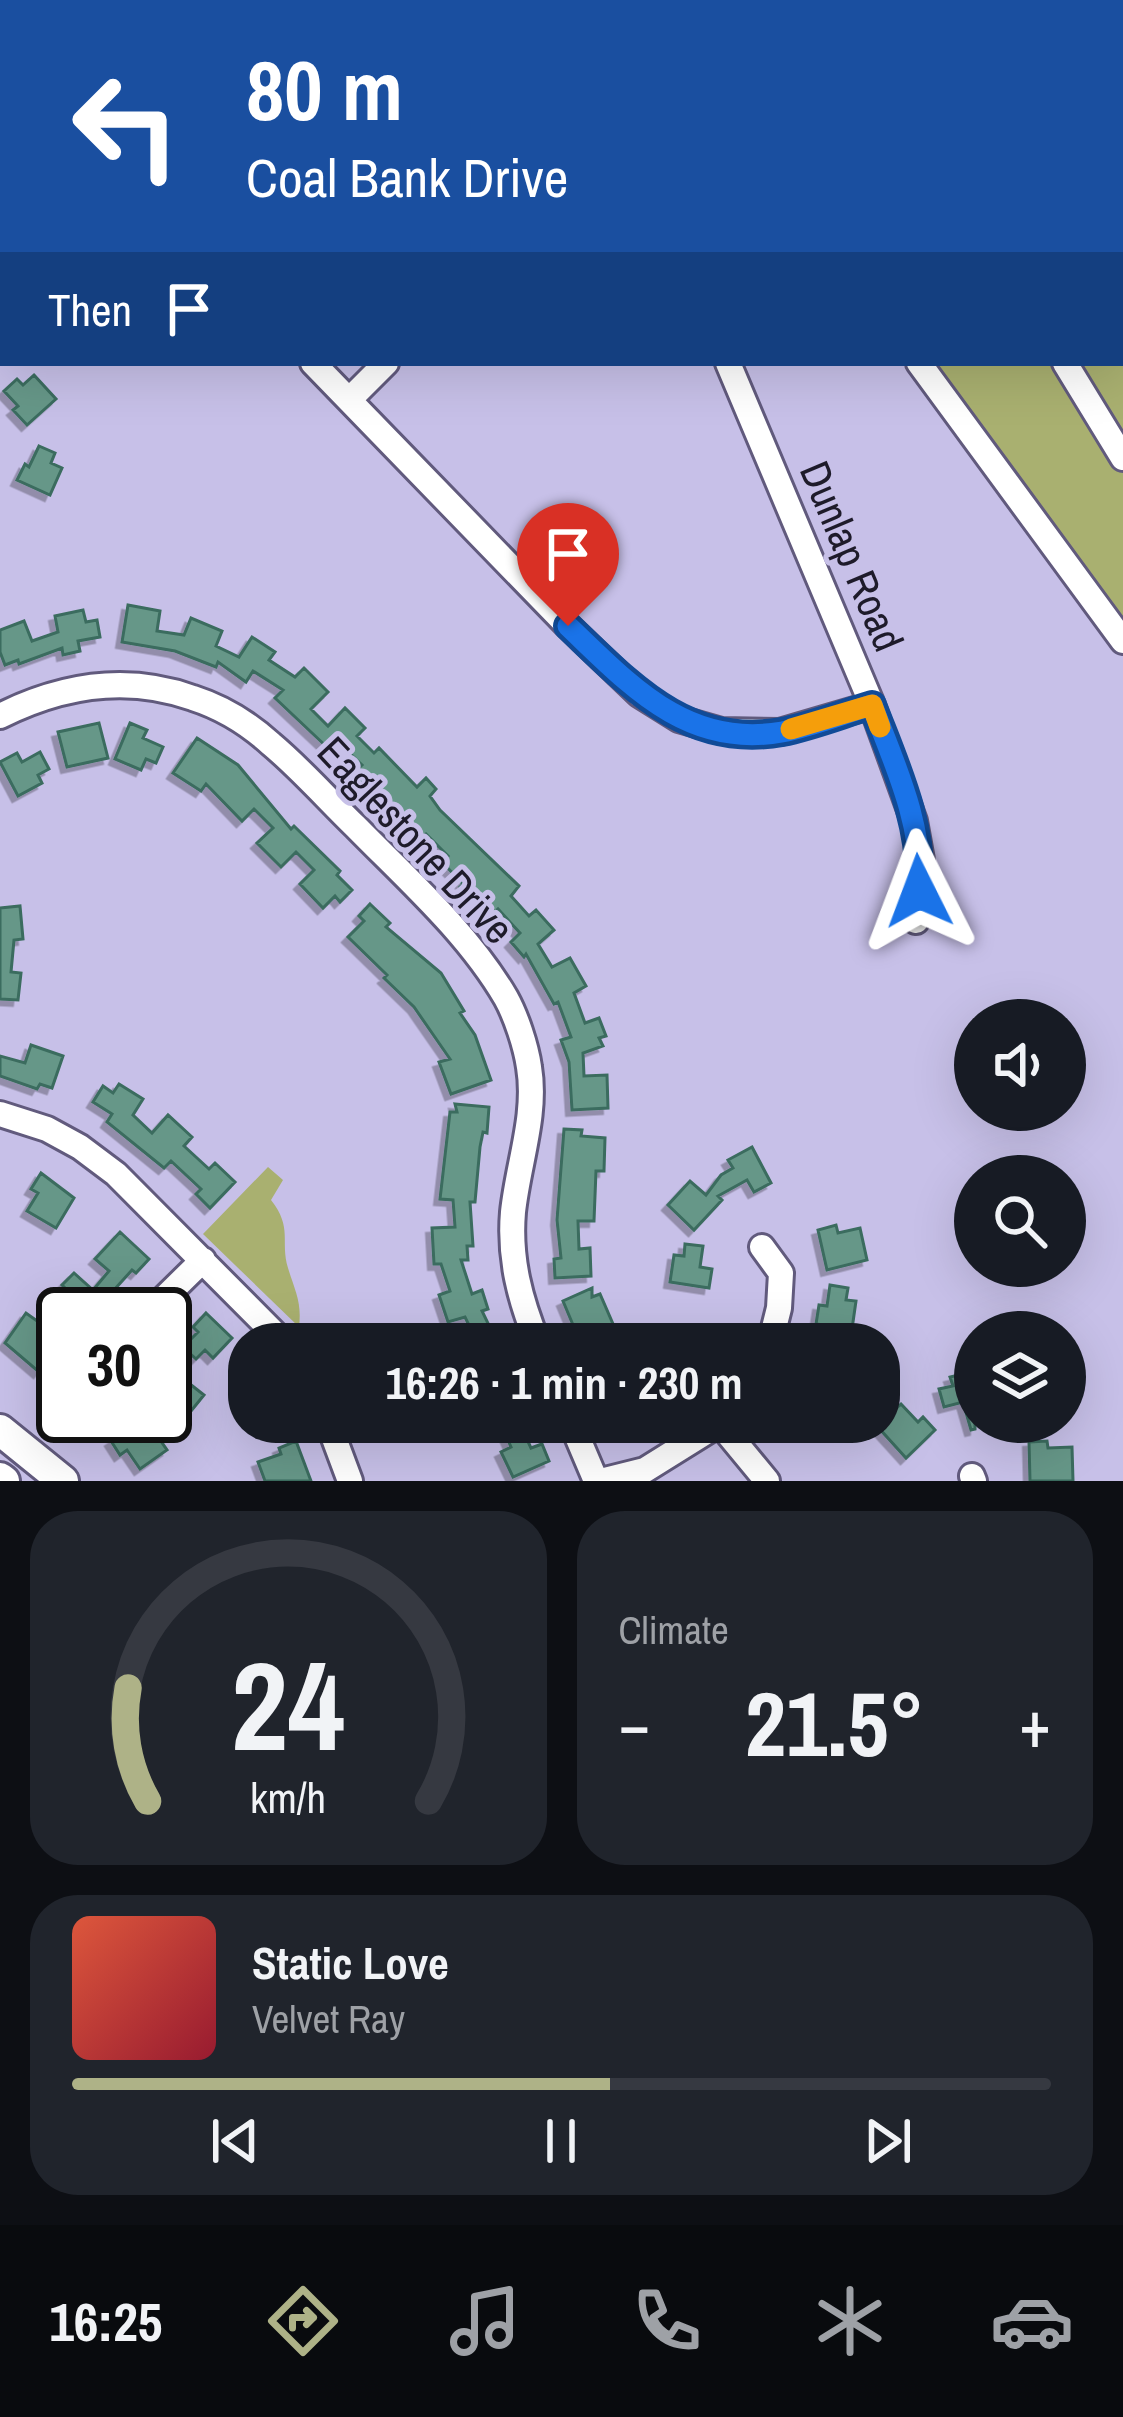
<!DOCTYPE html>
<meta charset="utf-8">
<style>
:root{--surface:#171b24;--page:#20242c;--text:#f1f3f6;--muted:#9ea1a6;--line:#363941;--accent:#aeb287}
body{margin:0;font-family:"Archivo Narrow",sans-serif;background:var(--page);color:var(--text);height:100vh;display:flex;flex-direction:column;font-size:45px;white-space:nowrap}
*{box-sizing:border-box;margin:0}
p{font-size:39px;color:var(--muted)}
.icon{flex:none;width:66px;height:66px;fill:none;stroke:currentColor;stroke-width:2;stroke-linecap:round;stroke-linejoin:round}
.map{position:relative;height:1481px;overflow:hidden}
.details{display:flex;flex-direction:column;gap:30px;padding:30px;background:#0d0f14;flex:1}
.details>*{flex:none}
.guide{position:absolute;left:0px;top:0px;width:1125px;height:366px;box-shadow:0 12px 48px #0002;background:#1a4fa0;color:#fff;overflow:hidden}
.fabs{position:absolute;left:954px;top:999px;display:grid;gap:24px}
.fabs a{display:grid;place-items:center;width:132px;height:132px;border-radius:50%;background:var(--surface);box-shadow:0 12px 48px #0002;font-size:60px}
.speed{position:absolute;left:36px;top:1287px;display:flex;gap:24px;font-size:60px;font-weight:700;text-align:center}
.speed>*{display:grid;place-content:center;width:156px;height:156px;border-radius:50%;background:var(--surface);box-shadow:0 12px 48px #0002;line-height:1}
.speed .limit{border:6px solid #111;border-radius:18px;background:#fff;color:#111}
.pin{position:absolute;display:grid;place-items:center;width:102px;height:102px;color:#fff;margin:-123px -51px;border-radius:50% 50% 50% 0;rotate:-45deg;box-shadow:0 0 12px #0007}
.pin .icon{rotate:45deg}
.me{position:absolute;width:132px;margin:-66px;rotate:357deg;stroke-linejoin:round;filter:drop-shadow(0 0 9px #0008)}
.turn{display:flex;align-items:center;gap:42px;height:252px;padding:0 48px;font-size:54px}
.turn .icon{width:156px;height:156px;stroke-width:2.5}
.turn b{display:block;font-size:84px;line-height:102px}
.then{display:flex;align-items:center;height:114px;padding:0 48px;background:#0003;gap:24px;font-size:45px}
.big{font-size:90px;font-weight:700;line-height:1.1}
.details .tile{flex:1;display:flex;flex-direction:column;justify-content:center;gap:18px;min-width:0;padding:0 42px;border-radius:48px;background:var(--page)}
.details .dial{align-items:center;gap:0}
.dial svg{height:312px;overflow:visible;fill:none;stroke:var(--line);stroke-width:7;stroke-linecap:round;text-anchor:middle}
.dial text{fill:var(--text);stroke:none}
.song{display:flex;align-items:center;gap:36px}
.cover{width:144px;height:144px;border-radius:18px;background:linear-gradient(135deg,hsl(10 70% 55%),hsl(350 70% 35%))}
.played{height:12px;border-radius:6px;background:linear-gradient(90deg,var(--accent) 55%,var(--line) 55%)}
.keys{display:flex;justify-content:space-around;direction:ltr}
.heat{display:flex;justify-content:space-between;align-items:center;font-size:66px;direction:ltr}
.details .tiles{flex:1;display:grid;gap:30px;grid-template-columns:1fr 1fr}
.tile:last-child{grid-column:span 2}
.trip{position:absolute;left:228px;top:1323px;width:672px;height:120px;border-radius:48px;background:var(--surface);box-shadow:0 12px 48px #0002;font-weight:700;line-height:120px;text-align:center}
.menu{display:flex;height:192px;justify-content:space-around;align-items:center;background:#090b0e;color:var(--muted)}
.menu .icon{width:84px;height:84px}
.menu .on{color:var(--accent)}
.menu b{font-size:54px;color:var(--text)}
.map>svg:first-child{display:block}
</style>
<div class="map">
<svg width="1123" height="1481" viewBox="0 0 1123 1481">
<defs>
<filter id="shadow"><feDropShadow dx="-5.5" dy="5.5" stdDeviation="0" flood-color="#0004"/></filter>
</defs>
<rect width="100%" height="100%" fill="#c7c0e8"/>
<path fill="#a9b070" d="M838 0H1123V618L934 363H1122V3H837Z
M268 1167 283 1180 271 1200C293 1228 280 1241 288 1268 295 1291 302 1302 299 1327L203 1234Z"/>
<path fill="#669788" stroke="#3b6c5e" stroke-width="3" filter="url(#shadow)" d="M34 375 56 399 27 425 13 410 18 406 4 391 17 379 23 385Z
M39 446 55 453 51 463 62 468 50 495 17 480 25 464 29 467Z
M128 605 160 611 157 631 184 635 191 618 222 631 216 646 239 657 252 637 275 652 269 660 295 677 304 668 328 692 311 709 328 726 345 708 365 728 357 736 374 753 379 748 417 787 426 778 436 789 430 796 440 810 519 886 511 896 529 916 536 910 554 930 538 944 552 967 570 958 586 986 574 993 585 1023 599 1018 606 1036 599 1038 603 1046 583 1053 584 1076 607 1075 608 1108 572 1110 569 1062 561 1040 571 1037 558 1002 554 1004 526 954 524 957 511 942 520 933 498 909 495 912 476 894 472 898 460 887 463 884 442 862 448 856 426 834 420 839 369 786 365 789 351 775 362 765 338 742 330 750 275 698 283 690 253 671 246 682 218 662 216 667 175 651 122 642Z
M83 610 86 622 97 620 100 637 78 641 80 651 63 655 62 648 19 664 18 660 5 665 0 652V630L24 621 32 641 58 632 55 616Z
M99 723 108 758 67 767 58 732Z
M130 723 147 730 143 738 163 747 156 763 146 759 141 770 115 759Z
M197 738 238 765 291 829 294 826 340 871 337 875 352 890 340 902 335 896 323 908 300 884 314 870 296 852 281 867 257 843 273 828 254 809 242 821 206 784 201 791 173 773Z
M40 752 49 769 38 775 42 783 18 796 0 762 17 753 22 762Z
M370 904 390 923 386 927 441 973 464 1011 460 1013 475 1035 491 1080 451 1094 439 1062 450 1059 414 1007 384 978 387 975 348 937 364 921 359 916Z
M20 906 23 939 14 940 11 972 21 973 18 1000 0 999V908Z
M31 1045 63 1056 52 1088 40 1084 37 1089 0 1076V1056L25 1063Z
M119 1084 143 1099 133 1115 152 1133 168 1115 192 1137 184 1146 209 1169 215 1163 235 1182 210 1208 196 1194 201 1189 171 1161 164 1168 107 1122 112 1114 93 1102 103 1086 113 1093Z
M455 1104 489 1107 487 1133 483 1132 480 1147 475 1202H470L473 1246H467L468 1260H461L472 1294 482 1290 488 1309 482 1311 498 1344H478L465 1317 448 1322 439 1295 450 1291 441 1264H434L432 1228 455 1227 453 1200 440 1199 450 1112H457Z
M564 1129 582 1130 581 1136 605 1138 604 1171H596L594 1221H578L579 1249 590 1248 591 1276 555 1278 554 1259 561 1258 557 1220Z
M752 1147 771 1183 754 1192 747 1180 718 1196 722 1200 694 1230 668 1205 690 1181 706 1195 721 1175 733 1168 728 1160Z
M41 1173 74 1198 56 1228 27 1211 38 1193 31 1189Z
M836 1225 838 1233 860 1228 867 1260 827 1270 818 1230Z
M120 1232 149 1259 136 1273 132 1270 104 1301 109 1305 101 1314H63V1338L39 1372 5 1343 26 1313 47 1328 66 1307 58 1299 67 1290 62 1285 74 1273 93 1290 109 1271 95 1259Z
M685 1244 703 1246 700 1267 712 1269 709 1288 670 1282 674 1255 684 1256Z
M830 1285 848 1288 846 1300 856 1301 852 1329 816 1324 819 1305 827 1306Z
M592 1288V1297L600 1294 613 1324 601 1329 608 1344H581L563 1301Z
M206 1313 232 1338 213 1358 205 1350 196 1359 183 1347 198 1332 193 1327Z
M975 1371V1429L971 1430 963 1402 944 1407 939 1389 953 1386 950 1377Z
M176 1373 204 1395 183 1421 170 1411 154 1431 167 1450 140 1469 127 1450 120 1455 111 1441 134 1426 137 1430 157 1416H165V1386Z
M901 1404 918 1422 923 1417 935 1430 906 1458 877 1426Z
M500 1422H519L531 1448 542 1444 549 1461 513 1477 501 1452 511 1447Z
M296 1441 311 1481H265L258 1462 281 1454 279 1448Z
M1047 1441 1048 1448 1072 1447 1073 1481H1030L1029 1442Z"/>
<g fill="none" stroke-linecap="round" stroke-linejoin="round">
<g stroke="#615a7d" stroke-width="30">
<path id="minor" d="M363 3 364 0
M623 3 624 0
M818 3 819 0
M313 363 568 626 639 694 679 719 721 731 780 732 872 705
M728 363 870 700 914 821 921 860 916 921
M919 363 1123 641
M1065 363 1123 458
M350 399 386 363
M0 716C62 685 126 674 193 698 221 707 249 724 271 744 301 769 328 800 356 827 408 880 468 933 506 998 516 1016 526 1046 529 1067 537 1115 518 1164 513 1212 509 1259 520 1300 538 1344
M0 1114 47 1129 80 1147 116 1174 285 1344
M762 1247 781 1273 779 1308 770 1344
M148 1314 203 1260
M328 1422 350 1481
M571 1422 596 1481
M720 1424 767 1481
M972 1476 974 1481
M601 1481 645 1470 722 1422"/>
</g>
<g stroke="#615a7d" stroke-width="36">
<path id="major" d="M0 1430 63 1481
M0 1478 4 1481"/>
</g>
<use href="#minor" stroke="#fff" stroke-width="24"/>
<use href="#major" stroke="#fff" stroke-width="30"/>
</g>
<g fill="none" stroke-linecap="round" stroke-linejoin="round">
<g stroke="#114b97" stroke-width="30">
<path id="route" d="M568 626C630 685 687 749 782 732 812 726 842 714 872 705 895 765 924 826 919 891"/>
</g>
<use href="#route" stroke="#1a73e8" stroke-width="21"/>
<path stroke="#f59e0b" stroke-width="21" d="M791 729 872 705 880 727"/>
</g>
<g text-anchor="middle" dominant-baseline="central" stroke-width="10" stroke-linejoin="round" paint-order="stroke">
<g font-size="42" fill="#1e1b2a" stroke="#c7c0e8">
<text transform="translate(852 556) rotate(67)">Dunlap Road</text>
<text transform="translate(416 840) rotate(47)">Eaglestone Drive</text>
</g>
</g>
</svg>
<div class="fabs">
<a><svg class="icon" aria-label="sound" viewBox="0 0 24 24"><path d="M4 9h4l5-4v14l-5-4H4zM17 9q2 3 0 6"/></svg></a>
<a><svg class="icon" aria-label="search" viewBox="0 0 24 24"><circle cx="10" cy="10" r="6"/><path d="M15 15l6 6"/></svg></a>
<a><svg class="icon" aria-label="layers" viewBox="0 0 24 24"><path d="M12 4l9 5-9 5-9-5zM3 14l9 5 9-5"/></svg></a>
</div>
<div class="speed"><div class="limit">30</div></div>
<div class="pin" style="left:568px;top:626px;background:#d93025"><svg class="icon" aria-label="arrive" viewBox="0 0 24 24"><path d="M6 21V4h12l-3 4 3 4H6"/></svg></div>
<svg class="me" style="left:919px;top:891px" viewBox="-20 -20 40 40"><path d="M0-17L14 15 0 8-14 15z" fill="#1a73e8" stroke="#fff" stroke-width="4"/></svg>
<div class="trip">16:26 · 1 min · 230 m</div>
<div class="guide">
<div class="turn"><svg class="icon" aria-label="left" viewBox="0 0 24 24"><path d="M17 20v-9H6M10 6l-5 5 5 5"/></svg><div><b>80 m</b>Coal Bank Drive</div></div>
<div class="then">Then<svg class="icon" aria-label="arrive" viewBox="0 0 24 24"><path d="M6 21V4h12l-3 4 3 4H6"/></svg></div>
</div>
</div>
<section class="details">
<div class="tiles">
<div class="tile dial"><svg viewBox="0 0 100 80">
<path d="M14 69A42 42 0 1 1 86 69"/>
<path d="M14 69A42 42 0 0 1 9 40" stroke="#aeb287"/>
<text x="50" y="56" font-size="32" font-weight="700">24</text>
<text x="50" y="72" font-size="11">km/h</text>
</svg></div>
<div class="tile"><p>Climate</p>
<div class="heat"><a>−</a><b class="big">21.5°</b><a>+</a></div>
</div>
<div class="tile">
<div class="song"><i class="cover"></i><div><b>Static Love</b><p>Velvet Ray</p></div></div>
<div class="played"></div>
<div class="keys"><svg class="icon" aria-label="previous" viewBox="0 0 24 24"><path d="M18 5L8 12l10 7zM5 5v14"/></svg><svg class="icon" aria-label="pause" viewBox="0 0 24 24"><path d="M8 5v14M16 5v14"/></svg><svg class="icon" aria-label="next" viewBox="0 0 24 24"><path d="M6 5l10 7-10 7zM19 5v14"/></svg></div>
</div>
</div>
</section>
<nav class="menu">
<b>16:25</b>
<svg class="icon on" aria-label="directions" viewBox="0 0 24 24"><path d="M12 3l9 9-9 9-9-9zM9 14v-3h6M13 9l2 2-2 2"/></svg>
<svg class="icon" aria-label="music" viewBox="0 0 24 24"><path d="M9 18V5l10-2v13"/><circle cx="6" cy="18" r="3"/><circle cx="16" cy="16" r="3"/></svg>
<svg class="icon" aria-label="phone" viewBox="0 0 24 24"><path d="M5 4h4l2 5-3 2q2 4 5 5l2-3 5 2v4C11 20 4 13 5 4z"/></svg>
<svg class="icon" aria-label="climate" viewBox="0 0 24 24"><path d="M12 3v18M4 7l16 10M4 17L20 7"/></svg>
<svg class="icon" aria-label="car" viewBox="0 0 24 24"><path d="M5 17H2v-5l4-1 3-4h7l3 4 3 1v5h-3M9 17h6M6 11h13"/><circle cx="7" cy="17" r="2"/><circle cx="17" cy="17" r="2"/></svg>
</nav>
